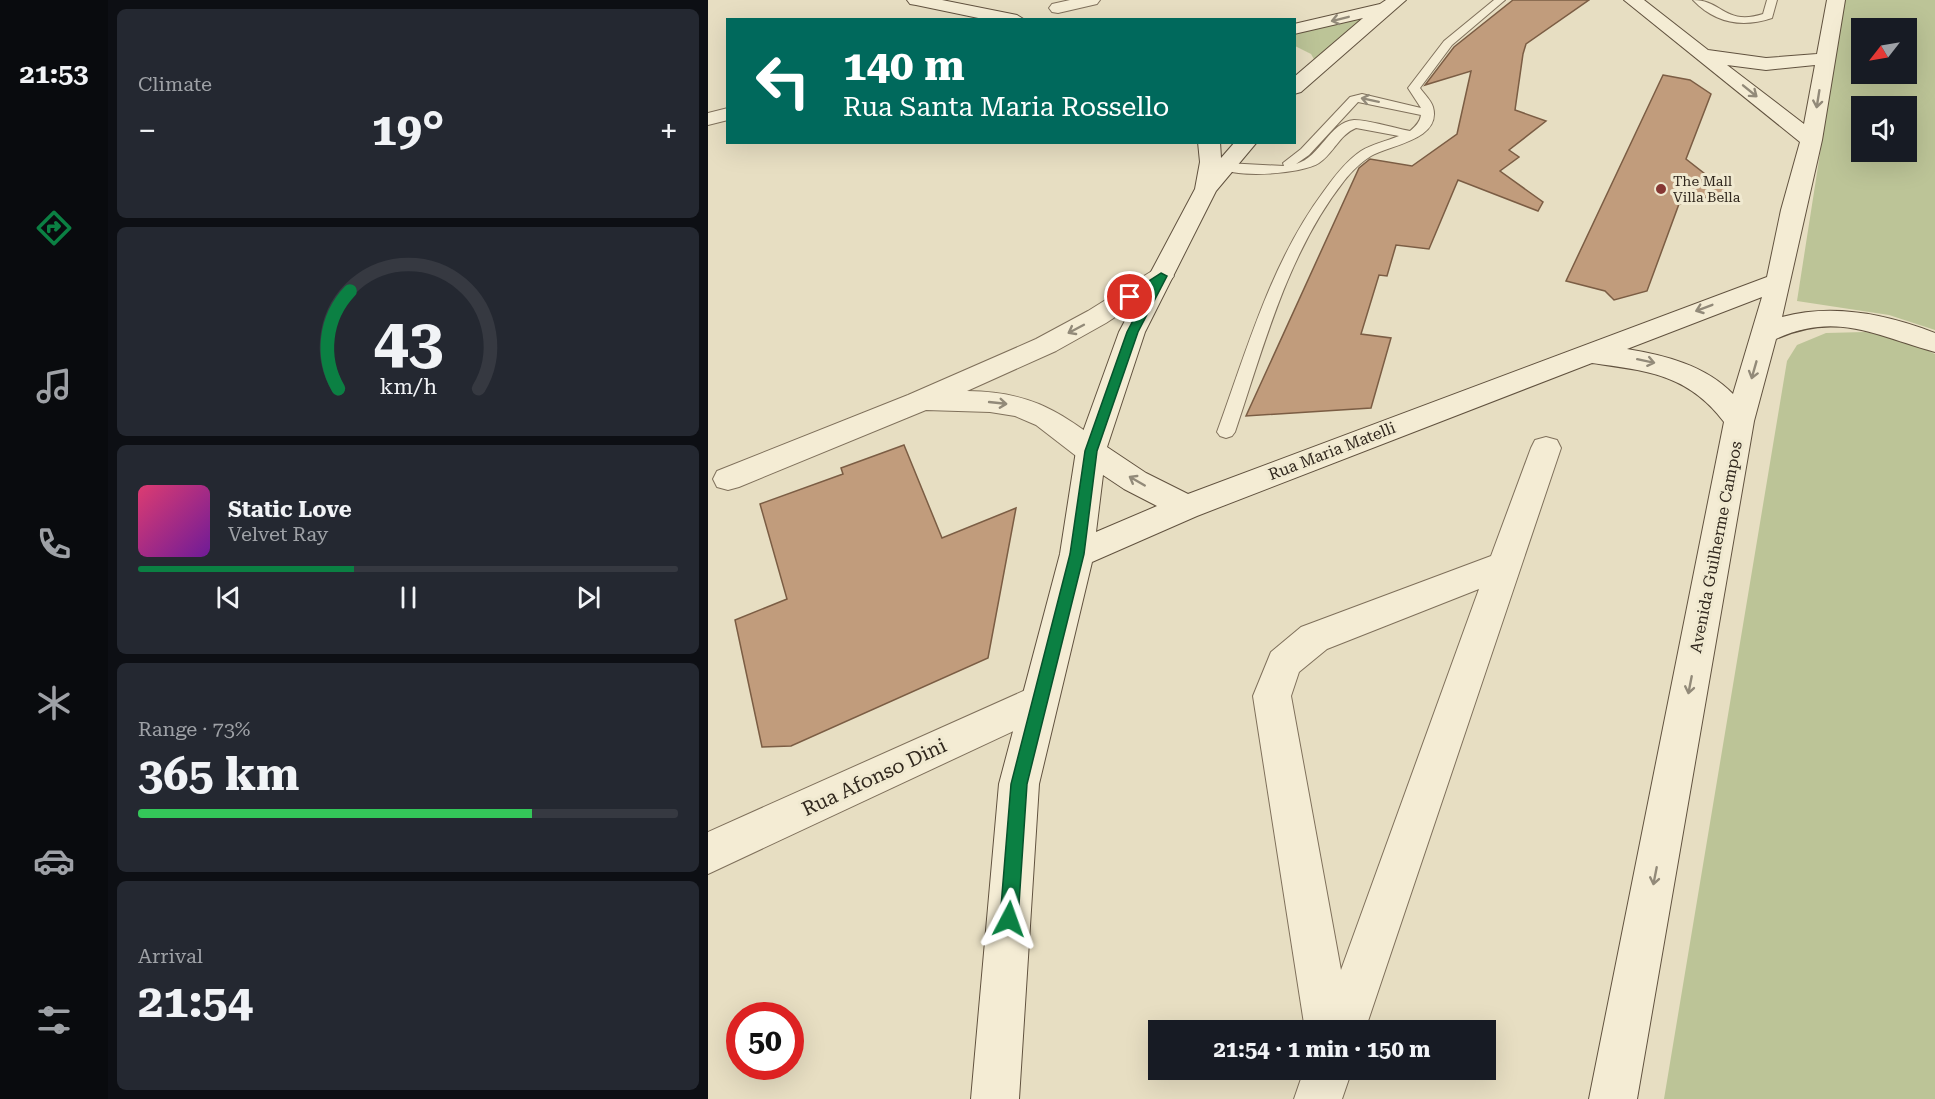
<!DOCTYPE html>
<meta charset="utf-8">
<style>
:root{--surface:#171b24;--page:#242831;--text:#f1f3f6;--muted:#9ea1a6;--line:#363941;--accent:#0b8043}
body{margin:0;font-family:"Roboto Serif",serif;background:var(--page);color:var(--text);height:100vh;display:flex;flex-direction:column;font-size:22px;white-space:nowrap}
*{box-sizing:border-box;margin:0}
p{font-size:20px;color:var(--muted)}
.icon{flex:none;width:33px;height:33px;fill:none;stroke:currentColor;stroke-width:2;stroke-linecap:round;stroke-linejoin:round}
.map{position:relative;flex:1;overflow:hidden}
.drawer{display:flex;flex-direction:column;gap:9px;padding:9px;background:#0d0f14;width:600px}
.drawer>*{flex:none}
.hud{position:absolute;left:18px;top:18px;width:570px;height:126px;border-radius:0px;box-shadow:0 6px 24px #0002;background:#00695c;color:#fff;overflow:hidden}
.needle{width:39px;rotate:239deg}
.fabs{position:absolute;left:1143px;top:18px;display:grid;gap:12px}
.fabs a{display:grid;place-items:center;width:66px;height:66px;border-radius:0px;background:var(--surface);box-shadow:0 6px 24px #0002;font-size:30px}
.speed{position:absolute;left:18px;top:1002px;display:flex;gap:12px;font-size:30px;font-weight:700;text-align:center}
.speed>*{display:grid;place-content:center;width:78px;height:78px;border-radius:50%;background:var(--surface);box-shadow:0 6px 24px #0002;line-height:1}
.speed .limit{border:9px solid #d22;background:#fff;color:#111}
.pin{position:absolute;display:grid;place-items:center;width:51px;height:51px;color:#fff;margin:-26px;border:3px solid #fff;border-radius:50%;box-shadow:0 2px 6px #0007}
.me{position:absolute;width:66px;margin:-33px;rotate:4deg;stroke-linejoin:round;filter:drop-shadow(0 0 4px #0008)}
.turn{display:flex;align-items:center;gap:21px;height:126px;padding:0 18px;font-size:27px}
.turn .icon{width:78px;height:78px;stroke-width:2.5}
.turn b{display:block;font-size:42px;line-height:51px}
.big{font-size:45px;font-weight:700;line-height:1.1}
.drawer .tile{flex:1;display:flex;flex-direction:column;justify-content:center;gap:9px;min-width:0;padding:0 21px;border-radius:9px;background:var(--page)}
.drawer .dial{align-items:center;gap:0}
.dial svg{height:156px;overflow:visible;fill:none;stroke:var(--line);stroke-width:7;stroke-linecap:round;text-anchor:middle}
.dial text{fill:var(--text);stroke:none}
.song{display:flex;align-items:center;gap:18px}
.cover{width:72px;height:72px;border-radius:9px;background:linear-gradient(135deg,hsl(340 70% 55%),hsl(280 70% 35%))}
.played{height:6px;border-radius:3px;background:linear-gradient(90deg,var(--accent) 40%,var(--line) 40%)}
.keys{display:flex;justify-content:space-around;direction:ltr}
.heat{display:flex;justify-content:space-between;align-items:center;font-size:33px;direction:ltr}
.charge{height:9px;border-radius:4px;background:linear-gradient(90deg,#34c759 73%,var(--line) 0)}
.trip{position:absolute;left:440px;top:1020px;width:348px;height:60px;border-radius:0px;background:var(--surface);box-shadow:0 6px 24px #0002;font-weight:700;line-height:60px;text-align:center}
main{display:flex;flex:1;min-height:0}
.tabs{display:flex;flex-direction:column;width:108px;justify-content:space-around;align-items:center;background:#090b0e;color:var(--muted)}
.tabs .icon{width:42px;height:42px}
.tabs .active{color:var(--accent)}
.tabs b{font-size:27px;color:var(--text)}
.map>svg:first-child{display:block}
</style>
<main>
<nav class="tabs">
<b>21:53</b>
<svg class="icon active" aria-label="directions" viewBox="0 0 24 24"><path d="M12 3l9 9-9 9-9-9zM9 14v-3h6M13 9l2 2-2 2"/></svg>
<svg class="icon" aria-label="music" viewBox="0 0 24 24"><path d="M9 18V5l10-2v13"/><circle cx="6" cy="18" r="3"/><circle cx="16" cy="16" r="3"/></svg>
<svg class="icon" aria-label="phone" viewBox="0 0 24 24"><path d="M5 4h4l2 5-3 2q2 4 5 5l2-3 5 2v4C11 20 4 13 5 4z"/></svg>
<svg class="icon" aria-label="climate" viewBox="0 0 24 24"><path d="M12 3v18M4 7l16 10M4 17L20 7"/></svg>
<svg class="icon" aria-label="car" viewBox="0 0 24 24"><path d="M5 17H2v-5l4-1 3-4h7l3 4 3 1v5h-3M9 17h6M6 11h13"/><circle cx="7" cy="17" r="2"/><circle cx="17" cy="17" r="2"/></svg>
<svg class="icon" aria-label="filters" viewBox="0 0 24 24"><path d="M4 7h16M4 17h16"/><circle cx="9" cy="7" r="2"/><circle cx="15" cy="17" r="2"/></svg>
</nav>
<section class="drawer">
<div class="tile"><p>Climate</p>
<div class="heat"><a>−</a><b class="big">19°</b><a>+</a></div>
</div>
<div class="tile dial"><svg viewBox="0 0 100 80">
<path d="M14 69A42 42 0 1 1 86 69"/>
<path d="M14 69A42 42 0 0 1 20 19" stroke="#0b8043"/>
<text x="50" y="56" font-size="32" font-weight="700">43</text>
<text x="50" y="72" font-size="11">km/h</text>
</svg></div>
<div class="tile">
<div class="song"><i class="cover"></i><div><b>Static Love</b><p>Velvet Ray</p></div></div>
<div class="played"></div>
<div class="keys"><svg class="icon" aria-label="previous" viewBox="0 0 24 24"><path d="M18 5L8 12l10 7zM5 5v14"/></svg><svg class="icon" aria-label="pause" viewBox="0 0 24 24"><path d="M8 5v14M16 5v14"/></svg><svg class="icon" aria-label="next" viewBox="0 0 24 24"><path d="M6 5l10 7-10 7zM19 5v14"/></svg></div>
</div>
<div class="tile"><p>Range · 73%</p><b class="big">365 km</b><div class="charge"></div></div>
<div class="tile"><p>Arrival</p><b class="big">21:54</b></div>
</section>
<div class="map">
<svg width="1227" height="1099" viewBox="0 0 1227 1099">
<rect width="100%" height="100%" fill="#e7dec2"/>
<path fill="#bcc497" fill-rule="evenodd" d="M1136 0H1227V330L1181 315 1089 301ZM1154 28H1198V74H1154ZM1154 106H1198V152H1154Z
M663 14 607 61 603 54 587 46 586 32Z
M1157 332 1199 340 1227 354V1099H956L1079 361 1089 345 1118 333Z"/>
<path fill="#c19c7c" stroke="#7b5d44" stroke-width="1.5" d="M805 0H881L818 44 815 54 807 110 838 121 801 150 811 157 792 171 835 202 830 211 750 180 721 249 688 245 679 276 671 275 653 334 683 338 663 408 538 416 651 168 662 159 704 166 749 134 763 71 717 85 746 47Z
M955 75 982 80 1003 94 978 159 1020 192 971 204 939 291 906 300 897 291 858 281Z
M196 445 234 538 308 508 280 658 83 746 54 747 27 620 79 599 52 504 135 474 133 468Z"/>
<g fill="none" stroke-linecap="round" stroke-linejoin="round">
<g stroke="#7f705b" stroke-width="2">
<path id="service" d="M786 0H797L744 45 712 88C716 94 723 100 725 107 734 140 681 145 663 156 653 162 643 172 636 181 579 254 556 346 527 432L524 436 518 438 512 436 509 432C539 350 563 262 616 191 626 177 638 161 653 151 664 144 679 141 691 136L648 128C631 135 626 153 611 163 595 174 524 179 512 167L518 163 576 166 575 163 593 149 642 97 654 94 713 108 700 88 736 41ZM650 102 713 115C712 122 707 127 702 131 686 128 661 120 646 120 621 122 613 157 588 164L601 155Z
M985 0C1014 0 1017 26 1055 14L1059 0H1069L1064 18C1034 28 1007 23 985 0Z"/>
</g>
<g stroke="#7f705b" stroke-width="2">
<path id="minor" d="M362 0H392L389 4 350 13 344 12 341 8 344 4Z
M20 108V120L0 125V113Z
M453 268 462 271 466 276 462 281 398 323 348 351 259 391C320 392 346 408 394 443L398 451 394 459 383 462 372 459 328 425 307 416 282 412 218 410 31 487 20 490 9 487 5 479 9 471 200 395 328 339 380 311 444 271Z
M838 437 849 440 853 448 657 1030H597L545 696 563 652 593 627 783 556 823 448 827 440ZM771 589 633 970 583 696 591 672 619 649Z
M331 684 344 689 350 701 344 713 0 874V832Z
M596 1070H644L634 1099H586Z"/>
</g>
<g stroke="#61523f" stroke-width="2">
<path id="secondary" d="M199 0H234L309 15 317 20H280L208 5 202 4Z
M678 0H698L593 92 586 94V77L655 18 586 34V24L672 4Z
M916 0H936L1000 50 1058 58 1109 54 1119 0H1137L1114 140 1074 317C1125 303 1178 314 1227 333V352C1168 336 1129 311 1068 339L1046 421 929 1099H881L1016 422C980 374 939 371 884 363L489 516 384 562 331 784 311 1099H263L291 784 352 554 368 451 411 332 487 189 492 162 490 142H512L513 158 527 142H549L508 191 437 332 399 447 438 473 480 494 1059 277 1073 210 1092 142ZM1019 65 1058 70 1107 65 1096 124ZM1054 297 1025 394C997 365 956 355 919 349ZM395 475 416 489 449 506 388 532Z"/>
</g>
<use href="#service" fill="#f4ecd4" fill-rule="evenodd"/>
<use href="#minor" fill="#f4ecd4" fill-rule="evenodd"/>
<use href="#secondary" fill="#f4ecd4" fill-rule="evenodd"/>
</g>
<defs><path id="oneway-shaft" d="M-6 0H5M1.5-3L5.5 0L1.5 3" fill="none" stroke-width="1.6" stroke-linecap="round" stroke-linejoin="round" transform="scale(1.5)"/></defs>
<g stroke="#928a79">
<use href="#oneway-shaft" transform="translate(632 19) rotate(166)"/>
<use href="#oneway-shaft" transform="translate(1042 91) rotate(39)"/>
<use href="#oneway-shaft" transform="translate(1110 99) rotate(99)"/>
<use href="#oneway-shaft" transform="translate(662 100) rotate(-168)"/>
<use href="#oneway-shaft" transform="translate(996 308) rotate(159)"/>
<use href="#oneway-shaft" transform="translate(368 329) rotate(152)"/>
<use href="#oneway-shaft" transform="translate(938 361) rotate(12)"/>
<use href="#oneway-shaft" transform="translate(1046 370) rotate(106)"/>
<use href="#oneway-shaft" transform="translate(290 403) rotate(6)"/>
<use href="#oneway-shaft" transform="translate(429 481) rotate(-150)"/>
<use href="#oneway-shaft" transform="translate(982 685) rotate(101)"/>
<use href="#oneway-shaft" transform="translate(947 876) rotate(101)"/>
</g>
<path fill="#0b8043" stroke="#07532c" stroke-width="1.5" d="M453 273 459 276 430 332 389 451 376 554 319 784 310 919 307 925 301 928 294 925 292 919 303 784 362 554 377 451 419 332 442 288 422 300 416 297Z"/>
<circle fill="#863733" stroke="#f0e9d0" stroke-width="2" cx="953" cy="189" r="6"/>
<g text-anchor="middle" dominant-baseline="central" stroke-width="6" stroke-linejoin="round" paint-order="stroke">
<g font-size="14" fill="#31281e" stroke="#f0e9d0" text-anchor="start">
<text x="965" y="181">The Mall<tspan x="965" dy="16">Villa Bella</tspan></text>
</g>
<g font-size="16" fill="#31281e" stroke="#f0e9d0">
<text transform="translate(624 451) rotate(-21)">Rua Maria Matelli</text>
<text transform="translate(1008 547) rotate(-79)">Avenida Guilherme Campos</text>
</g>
<g font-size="20" fill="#31281e" stroke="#f0e9d0">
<text transform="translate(166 777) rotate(-25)">Rua Afonso Dini</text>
</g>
</g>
</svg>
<div class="fabs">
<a><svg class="needle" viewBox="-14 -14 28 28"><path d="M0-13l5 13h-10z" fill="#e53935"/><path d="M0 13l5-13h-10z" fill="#9ea1a6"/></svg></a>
<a><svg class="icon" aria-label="sound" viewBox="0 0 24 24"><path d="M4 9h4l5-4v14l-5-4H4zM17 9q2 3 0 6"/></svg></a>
</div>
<div class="speed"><div class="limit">50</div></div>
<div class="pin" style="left:422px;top:297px;background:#d93025"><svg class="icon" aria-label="arrive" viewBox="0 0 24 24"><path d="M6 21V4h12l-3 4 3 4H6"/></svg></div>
<svg class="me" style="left:301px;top:919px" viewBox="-20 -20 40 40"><path d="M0-17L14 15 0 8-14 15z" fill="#0b8043" stroke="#fff" stroke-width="4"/></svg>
<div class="trip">21:54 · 1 min · 150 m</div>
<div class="hud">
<div class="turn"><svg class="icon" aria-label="left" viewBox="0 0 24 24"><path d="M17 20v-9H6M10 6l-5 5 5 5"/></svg><div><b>140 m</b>Rua Santa Maria Rossello</div></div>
</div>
</div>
</main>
